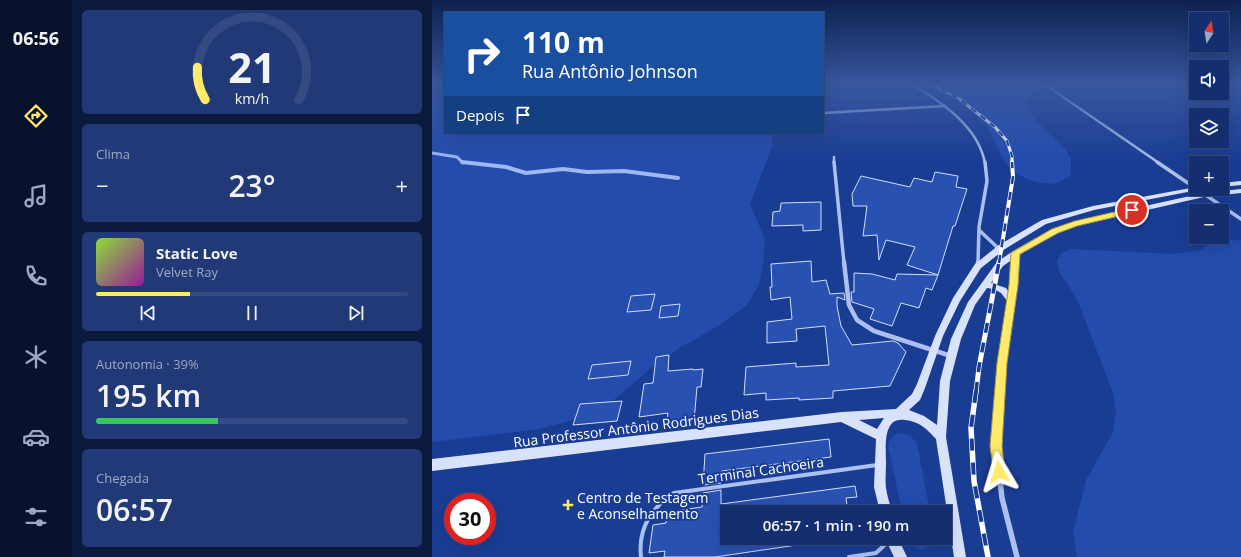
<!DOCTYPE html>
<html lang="pt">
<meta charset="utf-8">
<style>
:root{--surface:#142e6f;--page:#213a77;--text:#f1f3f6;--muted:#9da8c3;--line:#334a82;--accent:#ffea6a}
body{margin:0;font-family:"Open Sans",sans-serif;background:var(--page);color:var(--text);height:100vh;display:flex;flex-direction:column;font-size:15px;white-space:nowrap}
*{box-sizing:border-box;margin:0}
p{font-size:13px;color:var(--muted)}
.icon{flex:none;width:22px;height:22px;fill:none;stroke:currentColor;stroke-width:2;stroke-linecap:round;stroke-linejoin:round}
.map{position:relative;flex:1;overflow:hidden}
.panel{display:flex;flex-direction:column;gap:10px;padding:10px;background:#0b193d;width:360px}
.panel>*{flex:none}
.top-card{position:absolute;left:12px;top:12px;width:380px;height:122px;border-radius:0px;box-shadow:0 4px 16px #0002,0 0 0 1px var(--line);background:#1a4fa0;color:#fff;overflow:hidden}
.needle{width:26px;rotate:12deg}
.controls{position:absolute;left:757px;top:12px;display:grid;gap:8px}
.controls a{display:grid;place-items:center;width:40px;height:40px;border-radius:0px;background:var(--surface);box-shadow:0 4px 16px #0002,0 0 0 1px var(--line);font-size:20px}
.speed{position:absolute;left:12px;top:493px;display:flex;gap:8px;font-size:20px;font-weight:700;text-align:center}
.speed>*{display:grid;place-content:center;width:52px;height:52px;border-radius:50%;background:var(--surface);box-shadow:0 4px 16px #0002,0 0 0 1px var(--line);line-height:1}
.speed .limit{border:6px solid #d22;background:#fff;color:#111}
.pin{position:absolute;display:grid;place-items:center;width:34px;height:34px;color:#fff;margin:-17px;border:2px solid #fff;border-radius:50%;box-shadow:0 1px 4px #0007}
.me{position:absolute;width:44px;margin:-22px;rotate:353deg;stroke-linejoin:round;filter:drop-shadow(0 0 3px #0008)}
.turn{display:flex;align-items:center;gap:14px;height:84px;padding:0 12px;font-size:18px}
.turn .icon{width:52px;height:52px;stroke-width:2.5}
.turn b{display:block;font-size:28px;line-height:34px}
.then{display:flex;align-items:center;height:38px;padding:0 12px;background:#0003;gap:8px;font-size:15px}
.big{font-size:30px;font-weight:600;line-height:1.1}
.panel .tile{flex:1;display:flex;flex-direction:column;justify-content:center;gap:6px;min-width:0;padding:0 14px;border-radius:6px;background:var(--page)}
.panel .dial{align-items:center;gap:0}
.dial svg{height:104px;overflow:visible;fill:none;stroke:var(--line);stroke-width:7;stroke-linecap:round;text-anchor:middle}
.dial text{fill:var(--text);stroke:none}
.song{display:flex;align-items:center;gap:12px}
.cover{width:48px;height:48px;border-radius:6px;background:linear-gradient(135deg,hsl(90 70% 55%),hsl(300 70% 35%))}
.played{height:4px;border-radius:2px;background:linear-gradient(90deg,var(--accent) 30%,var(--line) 30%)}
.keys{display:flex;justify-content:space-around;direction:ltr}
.heat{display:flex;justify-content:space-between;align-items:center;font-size:22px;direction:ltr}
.charge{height:6px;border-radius:3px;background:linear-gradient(90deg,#34c759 39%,var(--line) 0)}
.trip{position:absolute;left:288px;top:505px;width:232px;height:40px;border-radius:0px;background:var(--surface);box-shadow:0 4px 16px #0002,0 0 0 1px var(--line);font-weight:600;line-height:40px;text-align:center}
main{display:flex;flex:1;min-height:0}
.dock{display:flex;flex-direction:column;width:72px;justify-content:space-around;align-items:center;background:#08122c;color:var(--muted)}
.dock .icon{width:28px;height:28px}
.dock .on{color:var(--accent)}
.dock b{font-size:18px;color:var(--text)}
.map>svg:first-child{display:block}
</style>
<main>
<nav class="dock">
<b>06:56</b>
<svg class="icon on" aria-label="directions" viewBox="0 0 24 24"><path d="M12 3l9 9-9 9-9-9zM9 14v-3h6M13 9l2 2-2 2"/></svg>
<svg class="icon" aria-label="music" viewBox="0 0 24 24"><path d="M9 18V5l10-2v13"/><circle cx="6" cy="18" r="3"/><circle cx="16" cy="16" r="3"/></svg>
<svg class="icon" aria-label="phone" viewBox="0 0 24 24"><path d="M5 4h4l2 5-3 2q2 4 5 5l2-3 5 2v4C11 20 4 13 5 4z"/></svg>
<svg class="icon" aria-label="climate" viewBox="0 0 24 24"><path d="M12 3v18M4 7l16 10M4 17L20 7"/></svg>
<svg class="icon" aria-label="car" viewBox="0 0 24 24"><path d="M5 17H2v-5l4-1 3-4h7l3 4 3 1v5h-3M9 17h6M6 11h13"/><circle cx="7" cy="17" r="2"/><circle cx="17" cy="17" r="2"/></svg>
<svg class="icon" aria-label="filters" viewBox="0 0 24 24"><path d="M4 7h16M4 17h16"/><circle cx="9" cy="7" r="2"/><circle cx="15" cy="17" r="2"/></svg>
</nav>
<section class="panel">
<div class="tile dial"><svg viewBox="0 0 100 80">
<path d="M14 69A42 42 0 1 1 86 69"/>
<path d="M14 69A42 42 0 0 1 8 44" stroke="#ffea6a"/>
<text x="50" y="56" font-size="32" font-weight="700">21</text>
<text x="50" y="72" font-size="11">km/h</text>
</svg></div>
<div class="tile"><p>Clima</p>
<div class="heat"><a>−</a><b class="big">23°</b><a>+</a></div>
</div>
<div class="tile">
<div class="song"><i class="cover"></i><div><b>Static Love</b><p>Velvet Ray</p></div></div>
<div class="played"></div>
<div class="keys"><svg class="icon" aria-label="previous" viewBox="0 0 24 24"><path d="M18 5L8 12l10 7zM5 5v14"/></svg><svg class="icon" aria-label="pause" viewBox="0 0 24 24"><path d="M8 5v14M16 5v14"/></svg><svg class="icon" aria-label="next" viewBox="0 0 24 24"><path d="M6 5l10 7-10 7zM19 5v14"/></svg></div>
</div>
<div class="tile"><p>Autonomia · 39%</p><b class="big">195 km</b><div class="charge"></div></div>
<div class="tile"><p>Chegada</p><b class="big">06:57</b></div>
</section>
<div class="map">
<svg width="809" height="557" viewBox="0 0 809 557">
<rect width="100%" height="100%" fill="#1a3d94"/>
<path fill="#234cad" d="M506 84H616C608 85 601 89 596 96 585 113 627 138 636 153 641 160 639 168 638 176 634 178 628 182 624 183 609 186 586 178 576 166 567 155 564 138 554 126 541 109 524 97 506 84Z
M0 98 13 100V133H339L340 134V147L318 204 333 239 331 264 327 285 315 305 286 326 249 347 219 368 183 399 156 416 107 429 0 442Z
M788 238 809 241V557H645L641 532 654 480 681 432 684 411 681 393 647 304 635 283 628 274 625 260 630 253 639 249 741 254 769 250Z
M468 433 478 435 485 444 498 512H470L456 445C458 438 461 435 468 433Z
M475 538H502L498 547 488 550 479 545Z"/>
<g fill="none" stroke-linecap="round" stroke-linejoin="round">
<path stroke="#9eb8f1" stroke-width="3" d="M0 153 25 157 31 163"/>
<path stroke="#9eb8f1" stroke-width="4" d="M30 162 74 167 94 173 131 169 155 172 192 171 246 178"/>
</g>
<path fill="#2951b2" stroke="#d2defb" d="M503 172 526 176 524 187 535 189 523 226H521L506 275 500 290 494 288 487 308 469 303 460 326 438 319 442 309 420 302 419 292H422V273L440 274 463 280 465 274 506 275 475 265 483 247 454 240 447 260 445 235 431 236 435 206H421L420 194 429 176 478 187 482 178 500 182Z
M389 202V230L371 231V225L340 226 341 212 348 211 349 203Z
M379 261 380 282 394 280 398 294 412 293 413 300 405 297V306L409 326 420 345 461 341 466 343 474 352 458 386 401 391V398L367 400V398L334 400V393L312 395 314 367 364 363V367L397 365 393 326 364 329 365 341 335 343V322L360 319 358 297 339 300 338 287H340L339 264Z
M223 294 219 310 195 312 199 296Z
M248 304 246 316 227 318 229 306Z
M237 355 236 371 261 369V370L271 369 269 387H265L262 421 234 424 236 413 207 417 212 384 221 383 224 357Z
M199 361 196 375 156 379 160 365Z
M190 401 185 421 141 425 148 404Z
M397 439 399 457 290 471 289 483 271 485 273 454Z
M423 486 425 497 414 498 416 512H295V538H365V545L283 557H232L233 551 217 553 221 525 234 523 235 512 270 507 271 493 289 490V504Z"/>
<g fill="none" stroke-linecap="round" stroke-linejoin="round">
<path stroke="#abc0ef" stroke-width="4" d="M209 557C206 529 219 508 242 493L445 465
M417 557 444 553 458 540"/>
<path stroke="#abc0ef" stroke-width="2.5" d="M480 84C509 102 546 126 553 163
M612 84 727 163
M391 113 513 106
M402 157V163"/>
<path stroke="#abc0ef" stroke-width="3.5" d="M402 162 412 263
M725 162 809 219
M547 230 567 249
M546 263 547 227 555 181 553 162
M583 263 584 253"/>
<path stroke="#abc0ef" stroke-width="4.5" d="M412 262 417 305 425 320 442 331 519 356
M546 266V262
M568 392 570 363 583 262"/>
<path stroke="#abc0ef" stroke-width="5.5" d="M568 391 564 446 570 498 585 557"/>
<path fill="#d9e2fb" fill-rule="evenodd" d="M803 84H807L809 85V88Z
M809 181V185L790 187V183Z
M764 187V189H767L766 190 662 210 614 224 573 249 549 268 528 301 511 336 493 388 488 400 477 410 492 416 505 425 508 381 519 339 536 302 565 262 581 251 620 229 640 222 772 193 809 189V193L772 197 645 226 626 233 587 255 571 266 559 283 574 288 583 300 582 302H576L569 293 562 289 555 288 543 305 529 339 518 381 514 437 534 557H522L504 439C496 430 487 421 473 420 450 416 454 448 454 463 454 471 453 480 454 488 455 496 458 504 460 512H448L442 487 444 439 409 422 0 471V459L410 412 464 409 480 394 485 384 503 336 521 298 543 264 567 245 610 220 661 206ZM452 418 445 429 427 420Z
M453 538H466L475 557H462Z"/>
<g stroke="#fff" stroke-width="3">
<path id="rail-far3" d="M498 84 526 98 563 127 575 141 580 156V163"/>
</g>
<g stroke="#fff" stroke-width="4">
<path id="rail-far2" d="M567 263 581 177 580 162"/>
</g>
<g stroke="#fff" stroke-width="5">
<path id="rail-far1" d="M544 392 547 367 567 262"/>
</g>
<g stroke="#fff" stroke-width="5.5">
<path id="rail" d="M544 391 539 428 542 481 556 557"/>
</g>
<use href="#rail-far3" stroke="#1a3d94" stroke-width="2" stroke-dasharray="6" stroke-linecap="butt"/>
<use href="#rail-far2" stroke="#1a3d94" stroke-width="2.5" stroke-dasharray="8" stroke-linecap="butt"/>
<use href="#rail-far1" stroke="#1a3d94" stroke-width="3.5" stroke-dasharray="10" stroke-linecap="butt"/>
<use href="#rail" stroke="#1a3d94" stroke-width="4" stroke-dasharray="12" stroke-linecap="butt"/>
</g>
<linearGradient id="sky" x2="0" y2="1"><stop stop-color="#0e2251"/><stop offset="0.52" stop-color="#38579f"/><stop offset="1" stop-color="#38579f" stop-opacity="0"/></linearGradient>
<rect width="809" height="162" fill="url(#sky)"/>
<path fill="#ffea6a" stroke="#a69845" d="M700 208 704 210 703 212 645 226 626 233 588 254 586 285 575 363 570 446 573 472 572 476 567 478 562 476 558 446 565 363 577 285 579 253 620 229 643 221Z"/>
<path fill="#ffea6a" stroke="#1a3d94" stroke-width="1.5" d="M134 499h4v4h4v4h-4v4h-4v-4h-4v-4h4z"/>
<g text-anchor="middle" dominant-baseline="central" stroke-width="4" stroke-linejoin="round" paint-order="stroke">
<g font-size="14" fill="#fff" stroke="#1a3d94">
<text transform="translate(204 427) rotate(-7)">Rua Professor Antônio Rodrigues Dias</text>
<text transform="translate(329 470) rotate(-8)">Terminal Cachoeira</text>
</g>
<g font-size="14" fill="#fff" stroke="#1a3d94" text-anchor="start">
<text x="145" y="497">Centro de Testagem<tspan x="145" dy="16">e Aconselhamento</tspan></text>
</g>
</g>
</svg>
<div class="controls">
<a><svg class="needle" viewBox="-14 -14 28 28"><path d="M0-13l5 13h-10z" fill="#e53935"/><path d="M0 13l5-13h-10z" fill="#9da8c3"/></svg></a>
<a><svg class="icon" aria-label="sound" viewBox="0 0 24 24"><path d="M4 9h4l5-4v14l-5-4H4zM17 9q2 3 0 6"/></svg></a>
<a><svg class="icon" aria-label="layers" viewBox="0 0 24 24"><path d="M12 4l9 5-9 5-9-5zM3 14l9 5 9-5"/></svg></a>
<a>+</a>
<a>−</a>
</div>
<div class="speed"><div class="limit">30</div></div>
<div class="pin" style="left:700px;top:210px;background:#d93025"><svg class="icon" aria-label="arrive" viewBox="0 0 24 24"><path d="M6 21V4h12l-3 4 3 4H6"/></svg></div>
<svg class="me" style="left:567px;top:472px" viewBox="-20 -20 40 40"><path d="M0-17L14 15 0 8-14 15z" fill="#ffea6a" stroke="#fff" stroke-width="4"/></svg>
<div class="trip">06:57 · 1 min · 190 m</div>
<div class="top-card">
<div class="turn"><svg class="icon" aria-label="right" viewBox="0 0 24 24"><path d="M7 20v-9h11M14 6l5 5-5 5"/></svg><div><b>110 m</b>Rua Antônio Johnson</div></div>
<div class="then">Depois<svg class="icon" aria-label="arrive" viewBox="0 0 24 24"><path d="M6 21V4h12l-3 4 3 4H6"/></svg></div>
</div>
</div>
</main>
